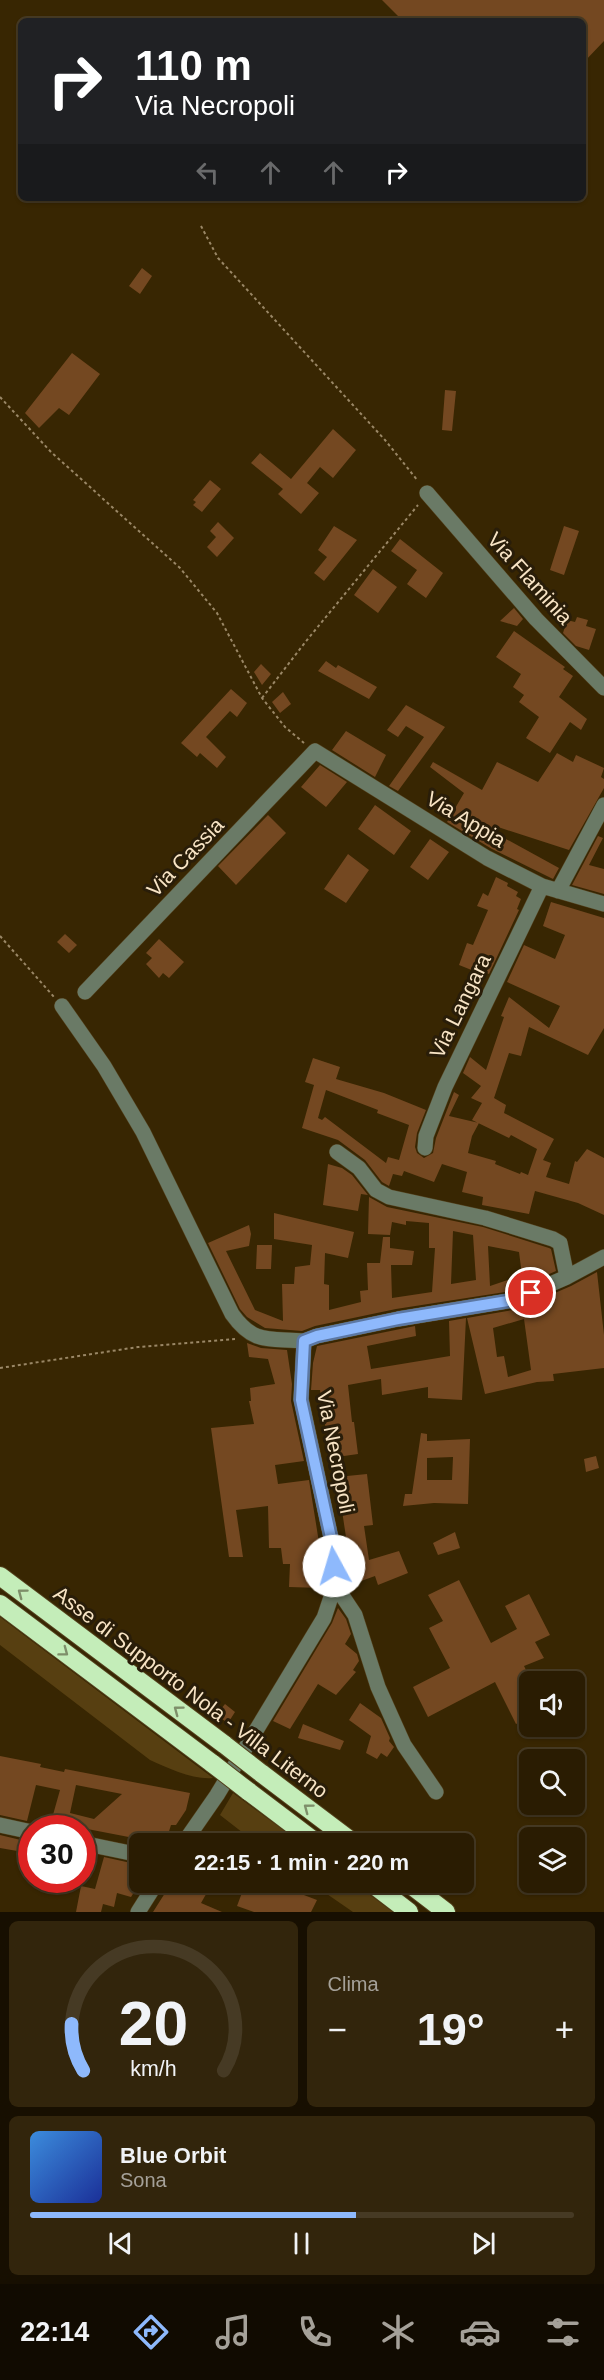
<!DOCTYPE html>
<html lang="it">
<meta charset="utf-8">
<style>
:root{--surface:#2a1c02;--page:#32250c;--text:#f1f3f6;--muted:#a5a199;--line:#463a24;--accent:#8eb9fc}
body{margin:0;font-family:Arial,sans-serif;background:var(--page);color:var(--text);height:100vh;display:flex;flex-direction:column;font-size:22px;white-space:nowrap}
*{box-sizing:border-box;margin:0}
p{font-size:20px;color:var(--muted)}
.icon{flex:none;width:33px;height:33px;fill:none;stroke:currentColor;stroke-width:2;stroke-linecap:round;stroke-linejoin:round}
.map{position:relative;height:1912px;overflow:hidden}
.details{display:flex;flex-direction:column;gap:9px;padding:9px;background:#170f01;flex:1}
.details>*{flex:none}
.top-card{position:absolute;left:18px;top:18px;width:568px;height:183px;border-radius:9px;box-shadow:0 2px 4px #0004,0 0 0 2px var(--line);background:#202124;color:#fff;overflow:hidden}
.buttons{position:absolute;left:519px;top:1671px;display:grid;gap:12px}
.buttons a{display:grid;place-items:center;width:66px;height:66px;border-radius:9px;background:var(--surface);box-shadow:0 2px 4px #0004,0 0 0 2px var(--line);font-size:30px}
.speed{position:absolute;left:18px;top:1815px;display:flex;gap:12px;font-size:30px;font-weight:700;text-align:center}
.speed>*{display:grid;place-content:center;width:78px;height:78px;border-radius:50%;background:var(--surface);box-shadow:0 2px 4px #0004,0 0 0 2px var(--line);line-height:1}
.speed .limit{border:9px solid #d22;background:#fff;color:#111}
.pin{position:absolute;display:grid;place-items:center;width:51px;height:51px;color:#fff;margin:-26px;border:3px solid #fff;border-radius:50%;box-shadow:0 2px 6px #0007}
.me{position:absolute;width:66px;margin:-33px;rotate:354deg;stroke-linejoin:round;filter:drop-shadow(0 0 4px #0008)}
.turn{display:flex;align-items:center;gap:21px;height:126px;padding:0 18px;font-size:27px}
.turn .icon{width:78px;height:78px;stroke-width:2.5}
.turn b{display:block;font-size:42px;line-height:51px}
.lanes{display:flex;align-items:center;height:57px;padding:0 18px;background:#0003;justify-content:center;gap:30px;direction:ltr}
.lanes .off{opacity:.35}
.big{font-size:45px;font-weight:600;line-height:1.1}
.details .widget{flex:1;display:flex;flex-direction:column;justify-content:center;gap:9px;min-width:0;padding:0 21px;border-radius:9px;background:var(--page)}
.details .dial{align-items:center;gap:0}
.dial svg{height:156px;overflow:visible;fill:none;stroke:var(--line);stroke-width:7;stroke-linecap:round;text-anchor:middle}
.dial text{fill:var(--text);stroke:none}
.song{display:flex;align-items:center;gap:18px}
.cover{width:72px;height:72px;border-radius:9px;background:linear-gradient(135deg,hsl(210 70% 55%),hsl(230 70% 35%))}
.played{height:6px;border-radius:3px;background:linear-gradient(90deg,var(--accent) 60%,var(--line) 60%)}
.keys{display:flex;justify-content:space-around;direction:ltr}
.heat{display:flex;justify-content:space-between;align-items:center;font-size:33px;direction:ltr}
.details .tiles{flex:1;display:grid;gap:9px;grid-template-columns:1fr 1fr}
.widget:last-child{grid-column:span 2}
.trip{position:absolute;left:129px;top:1833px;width:345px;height:60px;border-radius:9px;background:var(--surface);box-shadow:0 2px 4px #0004,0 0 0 2px var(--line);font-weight:600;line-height:60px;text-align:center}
.tabs{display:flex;height:96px;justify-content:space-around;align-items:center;background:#110b01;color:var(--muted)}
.tabs .icon{width:42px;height:42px}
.tabs .current{color:var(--accent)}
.tabs b{font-size:27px;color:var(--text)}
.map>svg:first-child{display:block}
</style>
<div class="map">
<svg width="604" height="1912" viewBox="0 0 604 1912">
<rect width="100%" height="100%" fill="#382602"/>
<path fill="#573f11" d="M0 1617 213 1778C193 1780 168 1768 150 1760L0 1645Z
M233 1793 301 1843H256L220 1815Z
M311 1883H354L393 1912H353Z"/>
<path fill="#744821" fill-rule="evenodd" d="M382 0H604V41L584 62V21H403Z
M142 268 152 276 140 294 129 286Z
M72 353 100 374 69 415 59 408 39 428 25 413Z
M445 390 456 391 452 431 442 430Z
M333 429 356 450 333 478 320 467 307 483 319 493 301 514 278 494 283 489 251 463 260 453 291 479Z
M210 480 221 489 202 512 193 505 196 502 193 500Z
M218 522 234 538 217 557 207 547 216 537 210 531Z
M334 526 357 540 324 581 314 573 327 557 318 550Z
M564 526 579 531 564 575 550 570Z
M400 539 443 573 426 598 407 584 417 570 391 551Z
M373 569 397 587 378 613 354 595Z
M514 608 523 619 517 626 500 621Z
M577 617 588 620 586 626 596 629 589 650 576 646 563 633 567 620 575 622Z
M514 631 565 667 563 669 573 676 559 697 587 719 581 730 570 722 550 753 526 738 539 717 519 702 524 695 513 687 521 674 496 657Z
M326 661 336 668 338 665 377 687 369 699 318 671Z
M261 664 271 674 262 685 254 672Z
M231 689 247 703 237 717 230 711 206 737 226 757 217 768 200 753 197 757 181 743Z
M283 692 291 704 280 713 272 702Z
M406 705 445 727 398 791 389 786 424 737 406 726 398 737 387 730Z
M346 731 386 755 375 777 332 750Z
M557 753 573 762 576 755 604 768 601 777 604 779V788L569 850 498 827 495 833 559 868 553 879 492 849 447 822 464 793 430 767 433 762 482 790 497 762 538 782Z
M320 765 347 782 326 807 301 787Z
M375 805 411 831 394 855 358 829Z
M268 815 286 833 236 885 218 866Z
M598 836 603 838 589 865 604 869V894L572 885Z
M430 839 449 852 428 880 410 867Z
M348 854 369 870 346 903 324 889Z
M496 877 508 883 507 886 518 892 516 896 521 899 517 909 519 910 489 974 480 970 479 973 459 965 467 943 473 945 488 910 477 906 483 893 488 896Z
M551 902 604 918V1028L588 1055 529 1027 521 1056 509 1053 494 1098 506 1105 504 1113 554 1139 543 1160 551 1163 546 1177 569 1184 575 1161 577 1162 587 1149 604 1158V1215L578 1203 535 1191 529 1214 482 1205 483 1197 462 1192 467 1172 442 1164 434 1182 404 1171 402 1176 393 1174 389 1186 382 1182 365 1160 338 1140 302 1128 314 1085 305 1082 313 1058 340 1067 336 1079 384 1093 426 1110 417 1133 415 1147 417 1153 424 1158 433 1153 436 1138 454 1092 459 1095 449 1116 479 1123 472 1136 468 1153 496 1161 495 1164 520 1174 521 1172 528 1175 537 1149 511 1135 509 1138 472 1120 482 1103 471 1098 481 1086 463 1073 470 1057 486 1070 504 1017 501 1016 509 997 549 1028 560 1006 507 982 524 945 555 959 565 935 543 926ZM326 1090 378 1110 377 1113 409 1125 399 1160 388 1157 386 1163 325 1117 322 1120 318 1118Z
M65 934 77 945 69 953 57 942Z
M159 939 184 962 169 978 163 973 159 978 146 964 152 958 146 953Z
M328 1164 342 1168 352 1175 368 1195 361 1194 358 1211 323 1205Z
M369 1197 387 1207 483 1227 549 1248 551 1249 556 1271 511 1291 396 1309 315 1326 302 1331 265 1328 247 1317 240 1309 208 1243 249 1225 251 1234 249 1246 226 1251 255 1310 283 1321 282 1284H294L295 1267 310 1265 312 1245 274 1239V1213L354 1232 348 1258 325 1253 324 1284 329 1285V1310L361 1302 360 1291 368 1290 367 1263H380L383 1237H390V1248L414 1251 412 1265H391L392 1298 432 1292 435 1248H429V1223L406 1221V1225L392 1222 390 1235 368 1234ZM453 1231 473 1235 476 1280 451 1284ZM488 1246 519 1252 522 1275 490 1286Z
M257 1245H272L271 1269H256Z
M597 1272 604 1335V1368L553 1374 554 1381 537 1382 485 1394 467 1318 518 1309 571 1286ZM524 1319 531 1370 508 1377 504 1356 497 1357 493 1328Z
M466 1318 462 1400 428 1398V1387L382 1395 381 1379 348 1385 352 1422H354L358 1454 330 1458 320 1390H311L313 1363 317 1346 415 1326 416 1336 367 1346 371 1369 450 1356 449 1321Z
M247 1343 261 1348 287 1350 292 1384 291 1401 304 1461 275 1465 278 1484 309 1480 321 1555V1588L289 1587 290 1564H283L281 1548H269L268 1506 236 1510 243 1557H229L211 1428 254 1424 249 1401H251L250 1388 275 1384 268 1359 249 1357Z
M421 1433 427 1434V1441L470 1439 468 1504 434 1503 403 1506 405 1494H412ZM453 1457 452 1480H427V1458Z
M596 1456 599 1468 586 1472 584 1459Z
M367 1474 373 1525 364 1526 369 1560 399 1551 408 1573 378 1585 375 1576 353 1584 337 1477Z
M455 1532 460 1548 438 1555 433 1543Z
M459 1580 491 1643 517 1629 505 1606 529 1594 550 1635 535 1642 544 1658 524 1666 530 1678V1717L516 1724 495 1682 428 1717 413 1687 450 1668 429 1628 443 1621 428 1595Z
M338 1608 346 1619 351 1634 345 1644 357 1654 359 1661 353 1670 356 1672 336 1695 318 1684 290 1729 273 1721 332 1623Z
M360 1703 381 1718 390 1738 389 1741 394 1747 387 1757 381 1753 377 1759 366 1753 371 1736 349 1720Z
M225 1704 235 1712 228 1723 216 1715Z
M303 1724 344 1741 340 1750 298 1738Z
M0 1756 41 1764 40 1767 64 1772 65 1769 190 1793 186 1810 176 1825H171L165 1844 51 1822 60 1790 36 1785 27 1821 0 1815ZM76 1785 122 1794 94 1819 70 1813Z
M0 1835 25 1841 23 1852 0 1848Z
M104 1857 140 1865V1883L131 1897 117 1893 114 1907 103 1904 101 1912H76L81 1886 95 1889Z
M172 1882H213L201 1903 222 1912H153Z
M246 1882H253L271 1890 275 1884 317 1900 311 1912H254L237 1906Z"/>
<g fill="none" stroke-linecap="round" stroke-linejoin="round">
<g stroke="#53411d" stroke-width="16">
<path id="minor" d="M427 493 536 619 604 688
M558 891 604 805
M85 992 315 751 487 858 542 886 604 904
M62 1006 104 1066 143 1132 232 1314C254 1345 269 1338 304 1341
M425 1148 426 1136 445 1087 542 886
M337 1152 359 1168 376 1190 389 1197 485 1218 553 1239 560 1243 567 1277
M335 1585 355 1615 378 1687 404 1745 436 1792
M0 1825 32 1832
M82 1843 140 1855
M183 1844 217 1795 324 1618 335 1585 333 1547 301 1399 304 1341 317 1336 398 1319 514 1300 567 1277 604 1257
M138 1912 157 1882"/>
</g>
<g stroke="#53411d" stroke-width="20">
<path id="highway" d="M0 1576 225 1745
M0 1604 213 1764
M261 1773 355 1844
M248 1791 318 1844
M370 1882 409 1912
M407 1882 446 1912"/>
</g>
<path stroke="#9a8766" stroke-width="2" stroke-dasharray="3 3" stroke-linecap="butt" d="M201 226 218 258 385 440 418 481
M0 397 51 452 180 568 217 613 262 698 285 727 304 743
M262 698 307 640 418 505
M0 936 54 997
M0 1368 138 1347 235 1339"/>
<use href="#minor" stroke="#6a7a66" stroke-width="15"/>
<use href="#highway" stroke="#c4edb9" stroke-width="18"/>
<g stroke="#53411d" stroke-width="20" stroke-linecap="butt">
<path id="highway-bridge" d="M225 1745 261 1773
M213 1764 248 1791"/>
</g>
<use href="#highway-bridge" stroke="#c4edb9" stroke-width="18"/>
</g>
<defs><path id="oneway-chevron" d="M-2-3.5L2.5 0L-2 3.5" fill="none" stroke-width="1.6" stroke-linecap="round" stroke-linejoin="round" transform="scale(1.5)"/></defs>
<g stroke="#7e8f6a">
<use href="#oneway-chevron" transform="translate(22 1593) rotate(-143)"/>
<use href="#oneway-chevron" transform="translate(64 1652) rotate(37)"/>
<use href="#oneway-chevron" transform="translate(178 1710) rotate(-143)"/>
<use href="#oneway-chevron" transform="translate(308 1808) rotate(-143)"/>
</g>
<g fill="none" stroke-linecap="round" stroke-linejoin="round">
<g stroke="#5c78a4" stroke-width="15">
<path id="route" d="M334 1566 333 1547 301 1400 304 1341 317 1336 398 1319 514 1300 531 1293"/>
</g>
<use href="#route" stroke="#8eb9fc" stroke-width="10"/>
</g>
<g text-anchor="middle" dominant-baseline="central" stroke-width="6" stroke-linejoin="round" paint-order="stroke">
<g font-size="21" fill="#f8e4c5" stroke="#291d09">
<text transform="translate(530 578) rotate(48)">Via Flaminia</text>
<text transform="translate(466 819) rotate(31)">Via Appia</text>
<text transform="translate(185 857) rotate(-46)">Via Cassia</text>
<text transform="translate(460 1006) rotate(-64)">Via Langara</text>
<text transform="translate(336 1452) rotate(79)">Via Necropoli</text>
<text transform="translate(191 1692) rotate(37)">Asse di Supporto Nola - Villa Literno</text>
</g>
</g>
</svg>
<div class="buttons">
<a><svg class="icon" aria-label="sound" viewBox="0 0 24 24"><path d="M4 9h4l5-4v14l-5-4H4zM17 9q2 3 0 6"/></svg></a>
<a><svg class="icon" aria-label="search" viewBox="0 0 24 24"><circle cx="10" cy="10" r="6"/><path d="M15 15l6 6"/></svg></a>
<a><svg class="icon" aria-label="layers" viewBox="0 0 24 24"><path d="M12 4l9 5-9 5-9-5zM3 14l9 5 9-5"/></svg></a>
</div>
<div class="speed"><div class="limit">30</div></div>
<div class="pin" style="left:531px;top:1293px;background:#d93025"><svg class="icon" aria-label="arrive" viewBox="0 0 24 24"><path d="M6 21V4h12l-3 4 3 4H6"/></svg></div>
<svg class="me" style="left:334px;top:1566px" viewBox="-20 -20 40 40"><circle r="19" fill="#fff"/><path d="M0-13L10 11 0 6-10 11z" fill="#8eb9fc"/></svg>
<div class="trip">22:15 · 1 min · 220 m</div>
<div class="top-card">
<div class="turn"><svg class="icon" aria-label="right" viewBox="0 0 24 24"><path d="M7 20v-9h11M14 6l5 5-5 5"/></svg><div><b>110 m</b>Via Necropoli</div></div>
<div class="lanes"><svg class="icon off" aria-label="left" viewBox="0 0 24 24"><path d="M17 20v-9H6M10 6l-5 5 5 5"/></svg><svg class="icon off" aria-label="ahead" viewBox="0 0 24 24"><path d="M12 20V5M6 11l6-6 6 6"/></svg><svg class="icon off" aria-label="ahead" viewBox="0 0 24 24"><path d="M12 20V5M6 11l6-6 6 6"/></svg><svg class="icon" aria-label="right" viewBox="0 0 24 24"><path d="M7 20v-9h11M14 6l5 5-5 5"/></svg></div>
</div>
</div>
<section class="details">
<div class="tiles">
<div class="widget dial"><svg viewBox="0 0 100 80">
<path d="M14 69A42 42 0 1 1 86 69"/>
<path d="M14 69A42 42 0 0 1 8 45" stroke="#8eb9fc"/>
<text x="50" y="56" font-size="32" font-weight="700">20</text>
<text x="50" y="72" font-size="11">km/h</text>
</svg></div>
<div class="widget"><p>Clima</p>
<div class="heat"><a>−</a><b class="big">19°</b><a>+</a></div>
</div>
<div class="widget">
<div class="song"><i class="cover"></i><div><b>Blue Orbit</b><p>Sona</p></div></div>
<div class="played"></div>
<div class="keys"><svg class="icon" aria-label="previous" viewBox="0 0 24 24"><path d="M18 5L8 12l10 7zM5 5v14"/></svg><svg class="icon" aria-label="pause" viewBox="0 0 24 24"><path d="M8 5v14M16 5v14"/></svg><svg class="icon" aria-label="next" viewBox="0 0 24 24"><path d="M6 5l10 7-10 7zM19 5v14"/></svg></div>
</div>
</div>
</section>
<nav class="tabs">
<b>22:14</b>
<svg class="icon current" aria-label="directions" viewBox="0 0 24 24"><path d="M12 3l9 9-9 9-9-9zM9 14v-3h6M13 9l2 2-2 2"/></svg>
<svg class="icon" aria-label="music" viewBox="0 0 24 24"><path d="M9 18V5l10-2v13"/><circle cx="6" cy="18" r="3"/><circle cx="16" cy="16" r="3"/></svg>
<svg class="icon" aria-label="phone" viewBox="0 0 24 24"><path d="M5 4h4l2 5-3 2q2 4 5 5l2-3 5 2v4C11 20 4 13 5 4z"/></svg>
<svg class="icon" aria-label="climate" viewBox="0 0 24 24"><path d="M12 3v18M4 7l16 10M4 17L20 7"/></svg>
<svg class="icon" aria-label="car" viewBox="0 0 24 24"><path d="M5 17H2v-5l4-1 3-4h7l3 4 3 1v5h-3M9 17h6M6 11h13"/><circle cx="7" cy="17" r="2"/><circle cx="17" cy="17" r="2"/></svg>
<svg class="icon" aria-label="filters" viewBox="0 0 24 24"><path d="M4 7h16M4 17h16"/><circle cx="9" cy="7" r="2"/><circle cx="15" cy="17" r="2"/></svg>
</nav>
